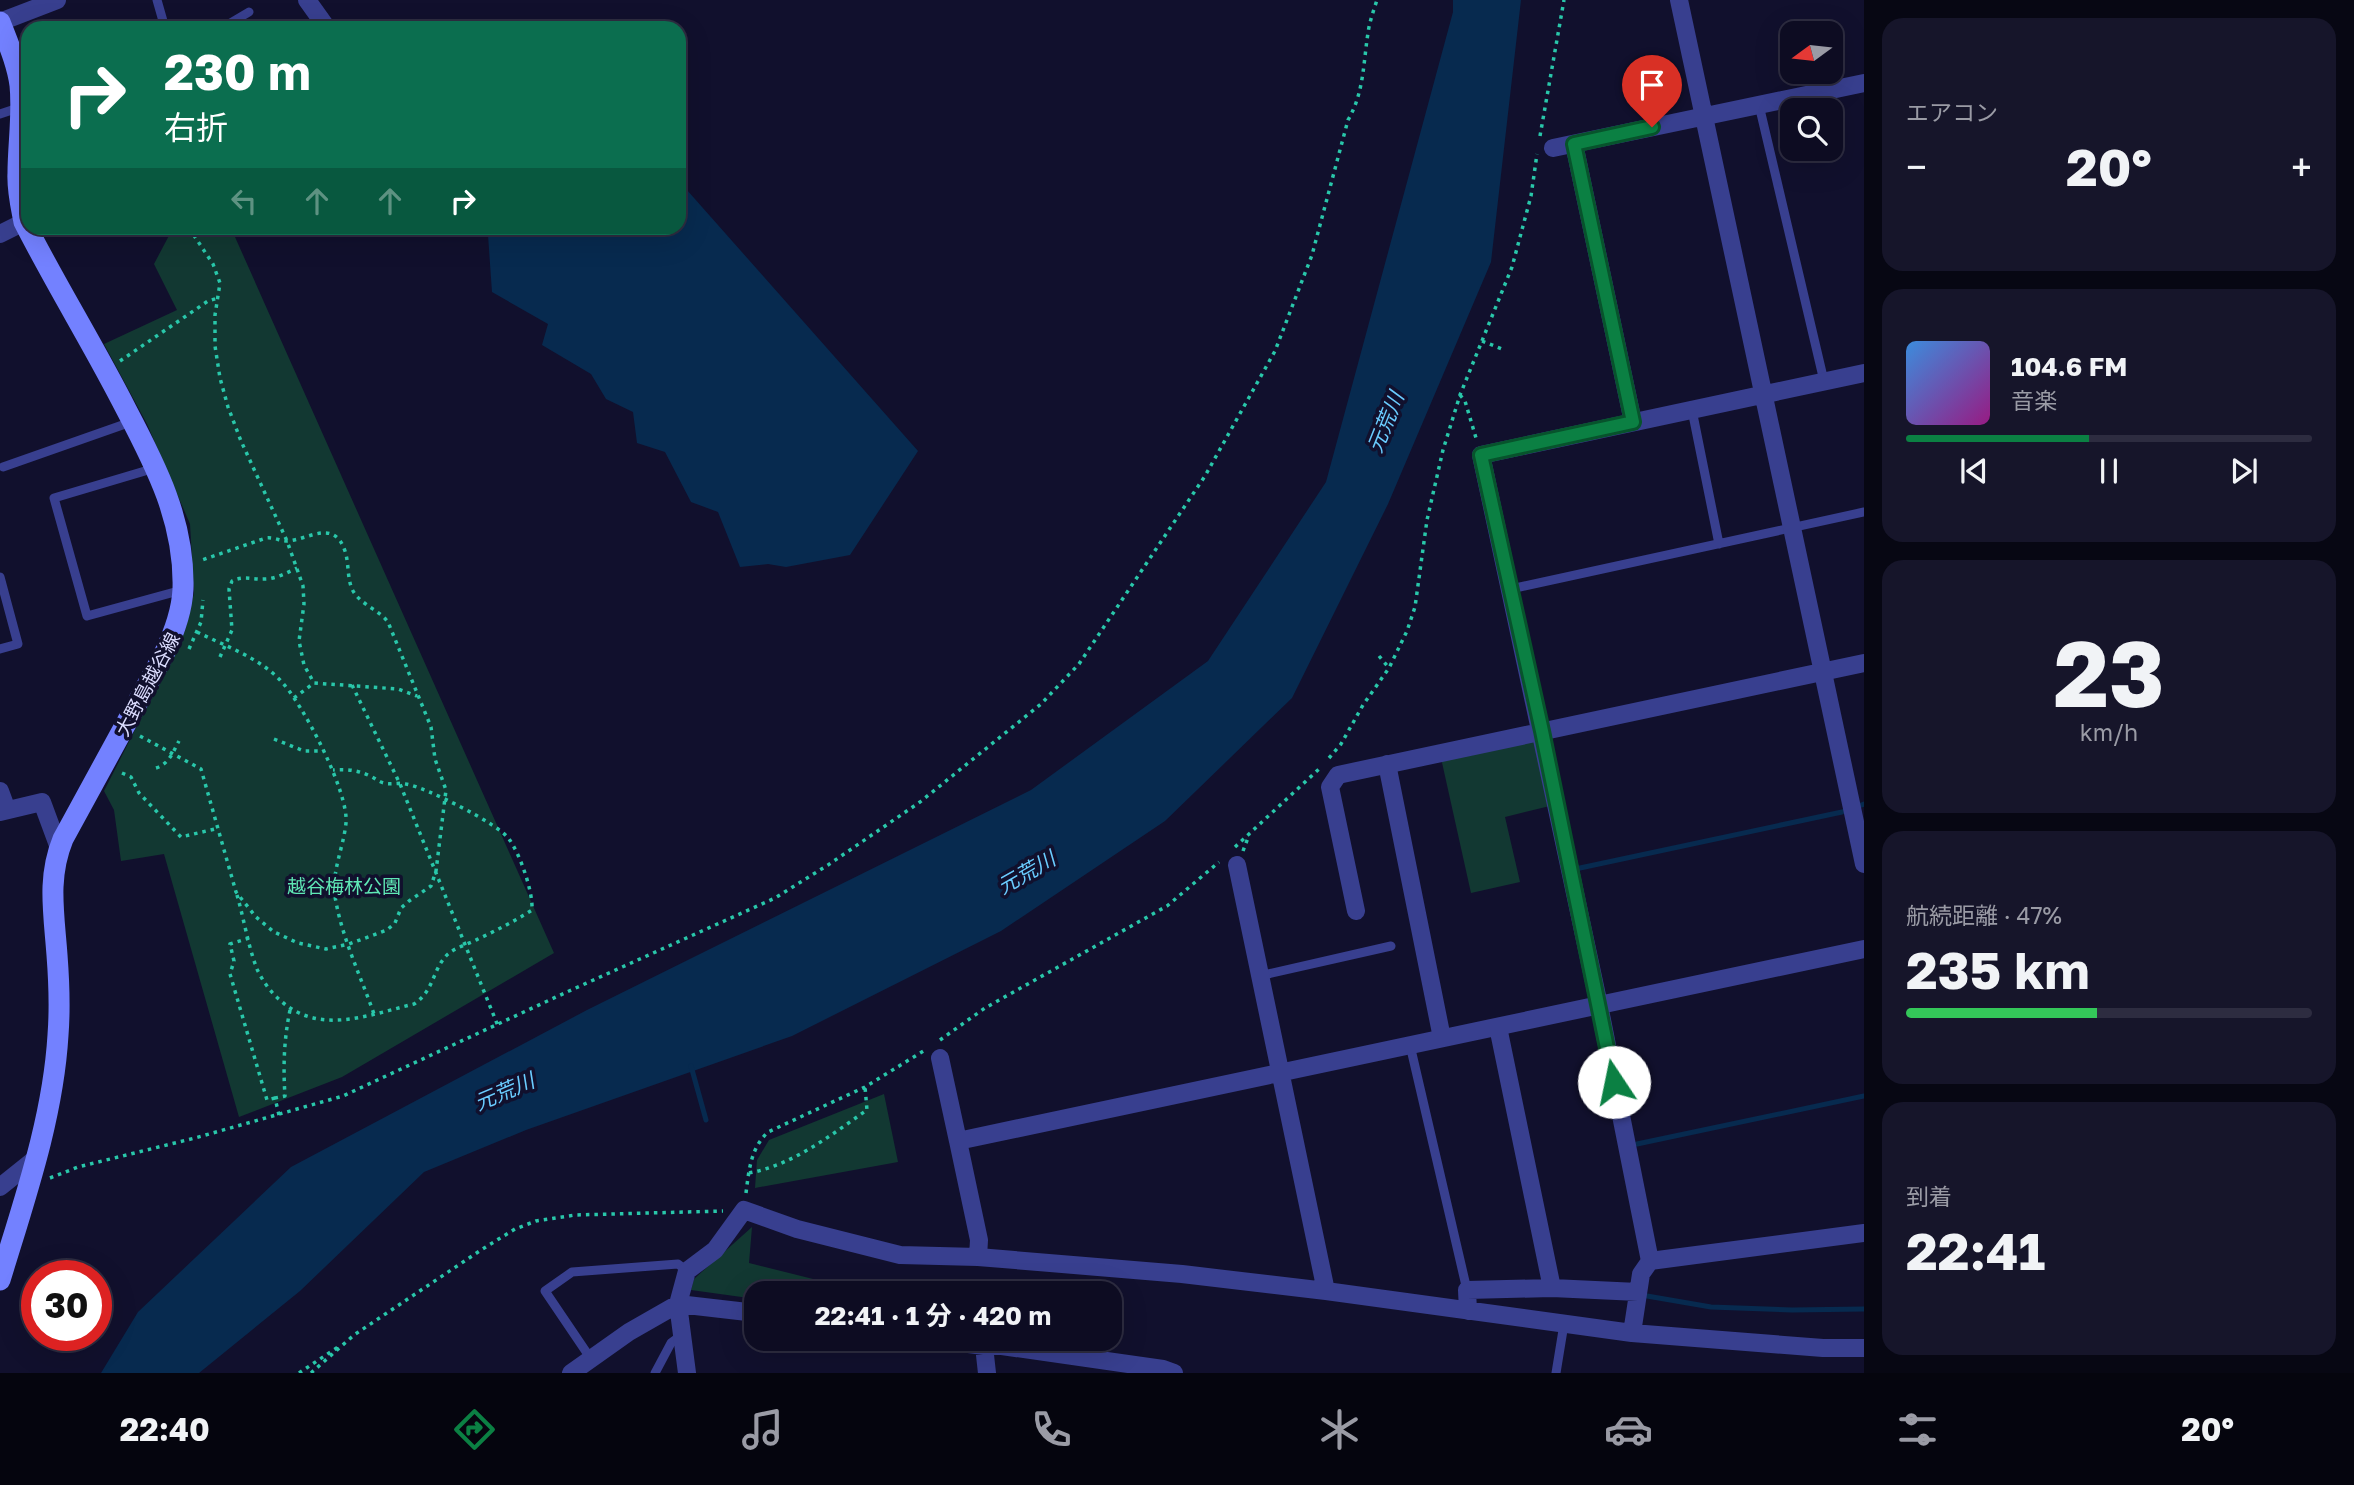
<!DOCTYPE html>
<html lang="ja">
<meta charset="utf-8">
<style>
:root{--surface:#0d0c22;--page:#16152a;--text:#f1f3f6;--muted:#9a9ba5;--line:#2d2c40;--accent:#0b8043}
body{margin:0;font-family:"Golos Text","Noto Sans JP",sans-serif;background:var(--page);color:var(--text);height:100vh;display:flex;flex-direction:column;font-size:26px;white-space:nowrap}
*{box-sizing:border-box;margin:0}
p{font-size:23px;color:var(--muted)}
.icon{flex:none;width:38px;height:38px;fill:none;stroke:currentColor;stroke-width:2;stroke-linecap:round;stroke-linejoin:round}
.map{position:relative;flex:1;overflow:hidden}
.details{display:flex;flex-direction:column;gap:18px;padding:18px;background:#070713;width:490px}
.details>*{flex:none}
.hud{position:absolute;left:21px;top:21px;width:665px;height:214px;border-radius:21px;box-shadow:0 7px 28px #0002,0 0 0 2px var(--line);background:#0b6e4f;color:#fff;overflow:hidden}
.needle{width:46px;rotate:255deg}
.tools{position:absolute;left:1780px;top:21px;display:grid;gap:14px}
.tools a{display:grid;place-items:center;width:63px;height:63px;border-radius:14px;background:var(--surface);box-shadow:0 7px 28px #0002,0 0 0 2px var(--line);font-size:35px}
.speed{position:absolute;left:21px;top:1260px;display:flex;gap:14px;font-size:35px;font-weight:700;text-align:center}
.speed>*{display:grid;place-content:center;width:91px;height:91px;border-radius:50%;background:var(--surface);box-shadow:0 7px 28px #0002,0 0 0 2px var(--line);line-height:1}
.speed .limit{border:10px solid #d22;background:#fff;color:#111}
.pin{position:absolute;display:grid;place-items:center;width:60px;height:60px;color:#fff;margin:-72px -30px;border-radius:50% 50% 50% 0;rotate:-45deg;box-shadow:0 0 7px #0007}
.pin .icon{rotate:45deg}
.me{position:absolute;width:77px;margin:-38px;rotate:349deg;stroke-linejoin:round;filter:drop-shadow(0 0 5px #0008)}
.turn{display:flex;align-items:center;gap:24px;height:147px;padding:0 28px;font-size:32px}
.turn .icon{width:91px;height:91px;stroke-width:2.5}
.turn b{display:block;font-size:49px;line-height:60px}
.lanes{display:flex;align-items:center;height:66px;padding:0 28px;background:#0003;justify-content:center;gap:35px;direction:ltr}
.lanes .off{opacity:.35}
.big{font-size:52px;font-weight:700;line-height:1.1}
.details .card{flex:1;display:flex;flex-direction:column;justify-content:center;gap:10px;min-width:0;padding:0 24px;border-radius:21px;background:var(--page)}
.details .dial{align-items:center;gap:0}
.dial b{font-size:91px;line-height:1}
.song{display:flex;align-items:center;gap:21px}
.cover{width:84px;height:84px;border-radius:10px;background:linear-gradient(135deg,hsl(210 70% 55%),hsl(310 70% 35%))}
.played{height:7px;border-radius:4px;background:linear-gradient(90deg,var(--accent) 45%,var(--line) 45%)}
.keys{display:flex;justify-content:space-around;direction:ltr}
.heat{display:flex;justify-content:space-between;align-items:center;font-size:38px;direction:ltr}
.charge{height:10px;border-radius:5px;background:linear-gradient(90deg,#34c759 47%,var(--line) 0)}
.trip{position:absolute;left:744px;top:1281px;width:378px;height:70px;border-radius:21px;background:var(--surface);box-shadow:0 7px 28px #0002,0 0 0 2px var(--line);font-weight:700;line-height:70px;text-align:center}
.tabs{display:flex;height:112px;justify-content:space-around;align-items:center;background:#05050e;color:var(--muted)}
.tabs .icon{width:49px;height:49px}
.tabs .selected{color:var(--accent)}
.tabs b{font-size:32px;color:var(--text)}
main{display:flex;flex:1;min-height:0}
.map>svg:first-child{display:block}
</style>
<main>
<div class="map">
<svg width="1864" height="1373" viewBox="0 0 1864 1373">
<rect width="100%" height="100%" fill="#11102d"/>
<path fill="#123832" d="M173 228H231L554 953 342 1077 239 1117 164 854 121 861 114 810 104 791 185 631 194 593 190 524 147 424 104 344 177 310 154 264Z
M1539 736 1554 805 1505 817 1520 882 1471 893 1441 758Z
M884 1094 898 1162 755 1188 757 1160 769 1140Z
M752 1227 749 1263 841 1286 840 1293H756V1299L691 1290 694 1279Z"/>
<path fill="#072a4f" d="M1453 0H1521L1491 262 1388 504 1292 698 1165 821 1001 931 792 1036 526 1130 424 1172 300 1291 199 1373H101L138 1312 291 1167 587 1010 1031 790 1208 661 1326 482 1453 12Z
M679 181 918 451 850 555 786 567 768 564 740 567 718 512 691 502 665 452 637 443 633 412 606 399 591 374 542 345 548 324 492 292 488 235 491 228H679Z"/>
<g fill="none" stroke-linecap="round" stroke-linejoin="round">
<path stroke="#072a4f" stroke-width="5" d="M1580 868 1842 812 1864 804
M691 1066 706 1120
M1637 1144 1864 1096
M1647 1296 1711 1307 1792 1310 1864 1309"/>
<path stroke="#29c7aa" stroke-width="3.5" stroke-dasharray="3.5 5" stroke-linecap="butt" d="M1540 136 1564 0
M189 228 213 264 220 283 215 315V346L220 378 228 407 241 441 287 541 303 586 304 604 299 641 304 665 314 683 398 689 417 696
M1482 341 1502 349
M120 361 208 301 218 298
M1460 395 1465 401 1476 438
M197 632C225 646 258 657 280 680 302 702 349 792 346 823 343 851 330 873 336 902 343 940 361 977 374 1014
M189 649 201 622 203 600
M1379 656 1389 668
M220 657 232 630 229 589 232 581C245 575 252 580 265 579 276 579 288 572 297 568
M352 685 400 784 498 1026
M294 698 314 683
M140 736 201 769 236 892 256 917 274 932 298 943 326 949 349 944 387 930 395 923 401 908 409 901 431 886 436 871 446 790 435 759 431 727 388 622C378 609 359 604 352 589 347 577 349 563 345 551 334 518 308 540 287 541 280 541 274 537 266 538L202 560
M274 739 304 751H323
M1329 758 1341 744 1363 705 1389 668 1407 631 1415 607 1427 520 1443 450 1460 395 1512 267 1531 196 1537 154
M156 768C169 764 173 752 179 741
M122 773 131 777 139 793 181 837 219 828
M1235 847 1319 769
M1243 851 1249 835
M237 895C244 919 248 946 257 969 262 980 271 993 280 1000 319 1036 368 1015 414 1004 435 990 432 969 448 954 456 947 469 944 478 939 497 930 515 921 532 910 533 891 520 854 509 839 499 824 425 787 406 784 399 782 391 785 384 783 379 782 375 778 370 776 358 770 346 769 333 770
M249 938 230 944 234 961 230 974 267 1100 275 1098
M940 1040 985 1008 1167 906 1219 862
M279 1115 275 1098 285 1096C283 1066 284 1039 290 1010
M749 1173C793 1165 831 1135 867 1110L865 1087
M50 1178 78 1167 195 1138 343 1096 569 991 775 898 828 865 920 802 1041 704 1079 664 1205 476 1275 351 1312 255 1348 120C1365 91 1363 60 1369 27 1371 18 1374 9 1377 0
M746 1193C749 1169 751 1148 768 1132L865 1087 925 1050
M299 1373 341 1345
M311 1373 354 1335 481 1250 515 1229 536 1221 575 1215 723 1211"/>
<path stroke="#383f8f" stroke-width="9" d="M157 0 165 28
M222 28 249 12
M1759 105 1824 381
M0 114 21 107
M1692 410 1719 544
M3 467 131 422
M155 468 54 498 87 616 182 590
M0 577 18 644 0 649
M1511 589 1864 512
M1259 976 1391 946
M1410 1045 1467 1290
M591 1359 545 1291 572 1272 678 1264 687 1271
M655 1373 671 1343 682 1335
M1556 1373 1564 1324"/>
<path stroke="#383f8f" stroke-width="18" d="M307 0 327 28
M1679 0 1864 864
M0 22 57 0
M1574 144 1633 422
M1553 148 1864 83
M0 234 24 222
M1387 764 1442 1038
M0 791 7 810
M0 812 42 802 59 848
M1237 865 1326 1291
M1356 911 1330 787 1338 775 1864 663
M940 1058 958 1141
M0 1187 35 1159
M978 1257 979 1240 958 1141 1864 949
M1650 1261 1599 1005 1481 455 1864 373
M1552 1288 1638 1292
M1468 1311 1467 1290 1552 1288 1498 1027
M1632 1333 1641 1274 1650 1261 1864 1233
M930 1339 984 1346H1002L1163 1369 1174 1373
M984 1346 987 1373
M571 1373 629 1332 678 1304 756 1313
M687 1373 678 1304 687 1271 715 1250 744 1210 797 1229 900 1255 978 1257 1182 1274 1326 1291 1632 1333 1823 1348H1864"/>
<path stroke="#7381ff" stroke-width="21" d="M0 22C8 43 17 63 20 85 23 115 18 144 18 173 17 190 21 206 24 222 56 285 94 346 126 409 156 466 185 522 183 589 182 612 174 633 164 654L63 839C47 878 54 913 57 955 59 981 60 1009 58 1035 53 1119 24 1201 0 1280"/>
</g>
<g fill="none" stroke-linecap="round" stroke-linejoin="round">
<g stroke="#07532c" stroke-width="18">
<path id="route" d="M1614 1082 1542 731 1481 455 1633 422 1574 144 1652 127"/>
</g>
<use href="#route" stroke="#0b8043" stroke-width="12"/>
</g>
<g text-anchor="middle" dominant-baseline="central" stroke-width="7" stroke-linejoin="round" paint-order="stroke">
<g font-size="19" fill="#dcddff" stroke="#11102d">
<text transform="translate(147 684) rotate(-62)">大野島越谷線</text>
</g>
<g font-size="19" fill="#5fe8b5" stroke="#11102d">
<text x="344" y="885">越谷梅林公園</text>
</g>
<g font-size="21" font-style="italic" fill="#6accff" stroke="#11102d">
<text transform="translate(1385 422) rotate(-68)">元荒川</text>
<text transform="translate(1026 872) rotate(-30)">元荒川</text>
<text transform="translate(504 1091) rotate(-23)">元荒川</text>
</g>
</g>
</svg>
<div class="tools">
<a><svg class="needle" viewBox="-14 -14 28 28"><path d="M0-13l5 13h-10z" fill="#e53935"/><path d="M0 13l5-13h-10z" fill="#9a9ba5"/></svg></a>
<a><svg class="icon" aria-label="search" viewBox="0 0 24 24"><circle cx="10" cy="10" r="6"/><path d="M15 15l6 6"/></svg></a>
</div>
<div class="speed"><div class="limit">30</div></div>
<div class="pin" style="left:1652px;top:127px;background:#d93025"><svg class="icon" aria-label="arrive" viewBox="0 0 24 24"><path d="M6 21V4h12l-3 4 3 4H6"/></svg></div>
<svg class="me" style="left:1614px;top:1082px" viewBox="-20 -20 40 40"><circle r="19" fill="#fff"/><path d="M0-13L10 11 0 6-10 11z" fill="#0b8043"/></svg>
<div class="trip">22:41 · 1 分 · 420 m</div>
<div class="hud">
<div class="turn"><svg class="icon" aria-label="right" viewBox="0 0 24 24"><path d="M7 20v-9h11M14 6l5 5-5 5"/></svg><div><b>230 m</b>右折</div></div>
<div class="lanes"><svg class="icon off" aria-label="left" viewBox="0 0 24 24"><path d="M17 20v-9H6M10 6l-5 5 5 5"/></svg><svg class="icon off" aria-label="ahead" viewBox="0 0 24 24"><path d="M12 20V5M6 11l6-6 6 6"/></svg><svg class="icon off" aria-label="ahead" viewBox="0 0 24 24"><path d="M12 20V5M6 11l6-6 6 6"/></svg><svg class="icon" aria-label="right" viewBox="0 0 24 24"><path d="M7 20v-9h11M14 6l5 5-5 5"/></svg></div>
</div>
</div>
<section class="details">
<div class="card"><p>エアコン</p>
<div class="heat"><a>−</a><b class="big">20°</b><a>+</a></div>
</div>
<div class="card">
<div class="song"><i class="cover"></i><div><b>104.6 FM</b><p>音楽</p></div></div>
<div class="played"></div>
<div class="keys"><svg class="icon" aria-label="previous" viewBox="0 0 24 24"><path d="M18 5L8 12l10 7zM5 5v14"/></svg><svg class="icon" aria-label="pause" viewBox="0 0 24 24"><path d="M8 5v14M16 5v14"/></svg><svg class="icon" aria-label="next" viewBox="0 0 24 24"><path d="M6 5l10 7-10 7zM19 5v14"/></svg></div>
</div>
<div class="card dial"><b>23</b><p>km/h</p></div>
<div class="card"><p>航続距離 · 47%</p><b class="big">235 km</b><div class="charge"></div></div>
<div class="card"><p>到着</p><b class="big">22:41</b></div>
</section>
</main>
<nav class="tabs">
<b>22:40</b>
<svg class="icon selected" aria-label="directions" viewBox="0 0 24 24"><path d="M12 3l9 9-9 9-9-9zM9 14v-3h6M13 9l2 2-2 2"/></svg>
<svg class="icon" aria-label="music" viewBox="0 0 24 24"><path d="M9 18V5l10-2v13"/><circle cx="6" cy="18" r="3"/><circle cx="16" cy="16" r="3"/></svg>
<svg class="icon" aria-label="phone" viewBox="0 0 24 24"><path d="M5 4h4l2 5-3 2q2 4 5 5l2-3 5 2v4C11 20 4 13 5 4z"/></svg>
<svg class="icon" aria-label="climate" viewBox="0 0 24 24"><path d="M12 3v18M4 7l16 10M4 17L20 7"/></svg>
<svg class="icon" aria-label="car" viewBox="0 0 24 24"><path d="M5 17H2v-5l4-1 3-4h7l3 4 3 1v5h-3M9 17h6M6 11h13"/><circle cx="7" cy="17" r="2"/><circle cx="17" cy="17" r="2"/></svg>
<svg class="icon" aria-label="filters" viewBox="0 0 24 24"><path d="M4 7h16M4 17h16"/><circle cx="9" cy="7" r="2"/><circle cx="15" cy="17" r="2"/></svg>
<b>20°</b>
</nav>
